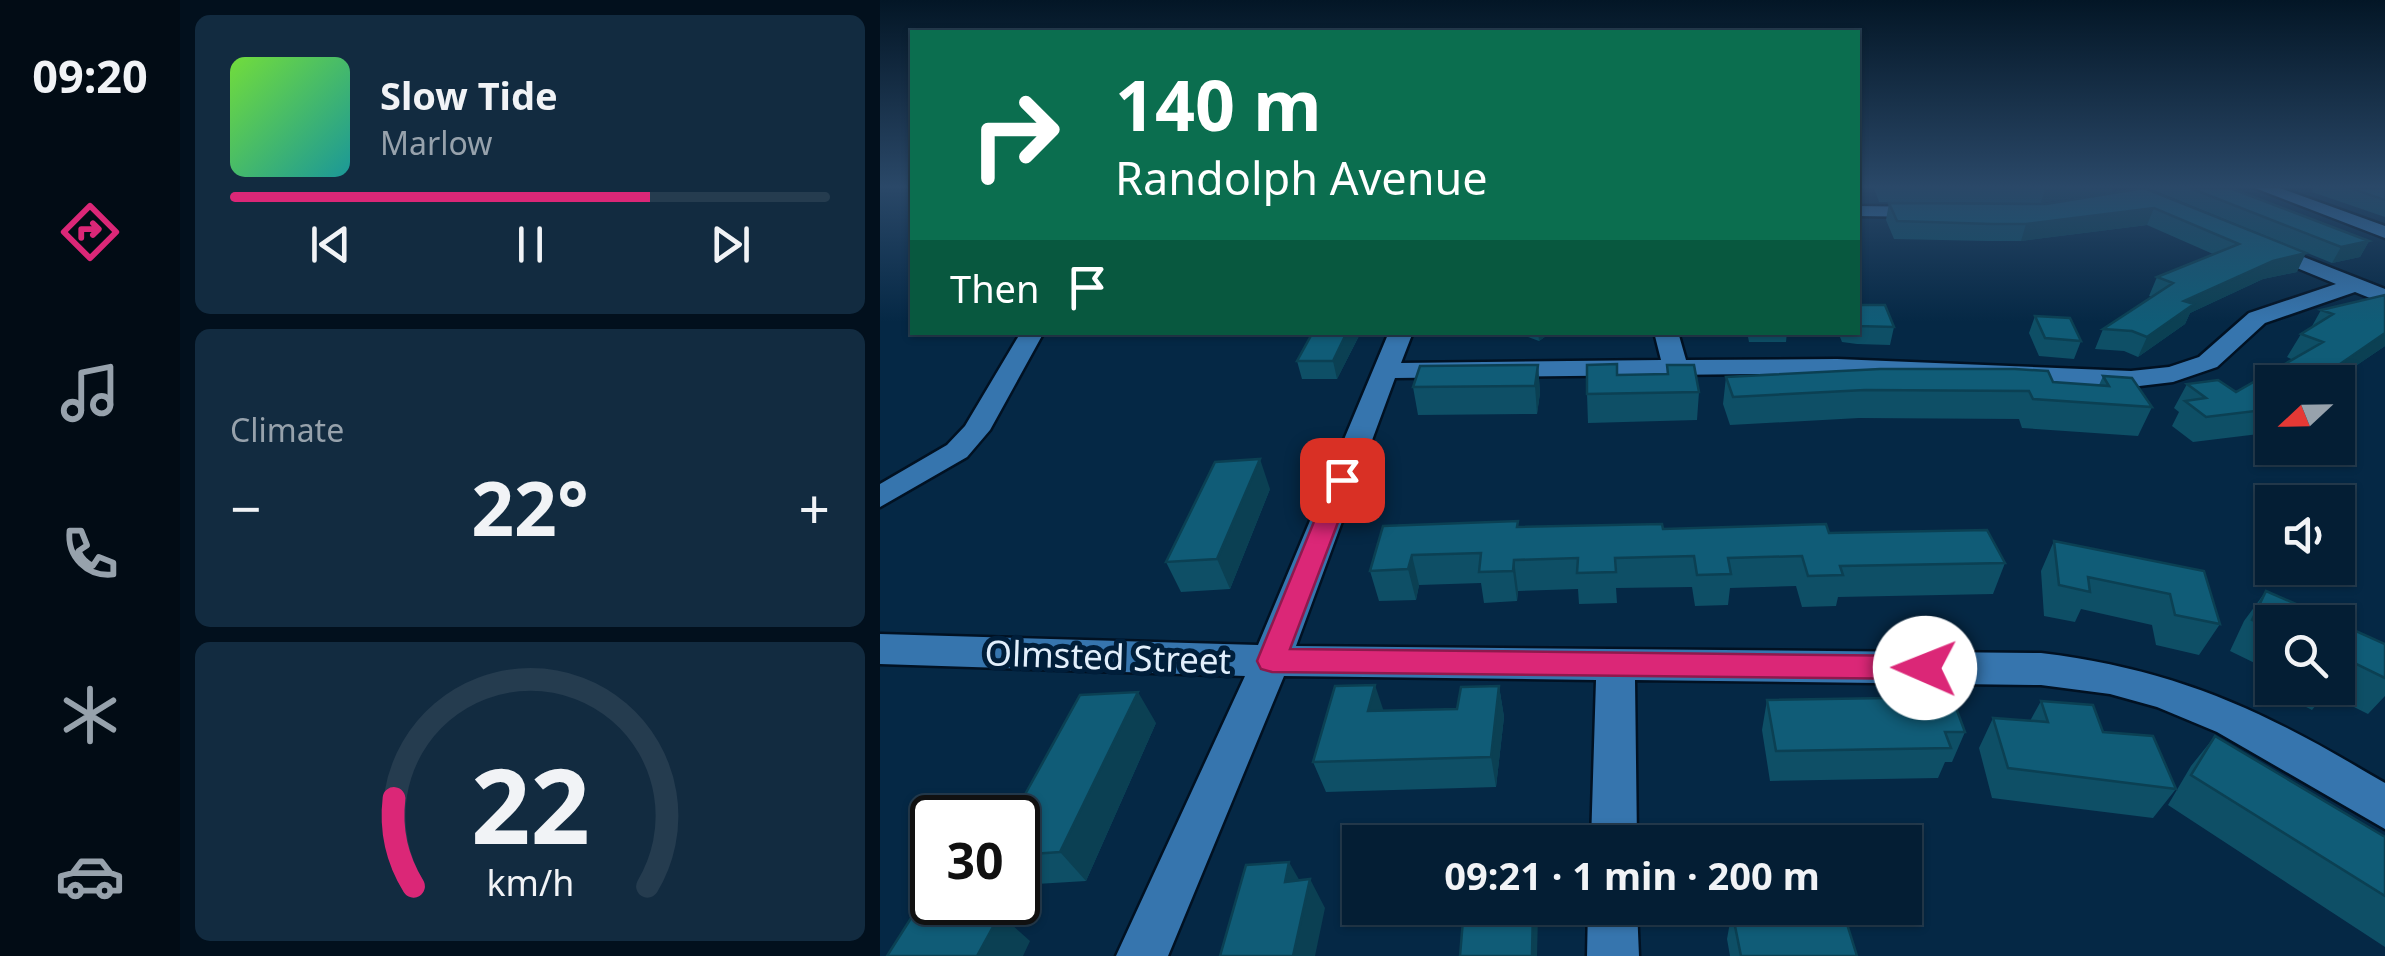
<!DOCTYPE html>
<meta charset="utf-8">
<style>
:root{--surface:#041e34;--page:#122b40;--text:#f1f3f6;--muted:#97a2ac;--line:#253c4f;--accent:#db2777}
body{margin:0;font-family:"Noto Sans",sans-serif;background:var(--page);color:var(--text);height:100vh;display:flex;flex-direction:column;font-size:38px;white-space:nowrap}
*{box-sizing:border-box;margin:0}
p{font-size:32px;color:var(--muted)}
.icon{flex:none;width:55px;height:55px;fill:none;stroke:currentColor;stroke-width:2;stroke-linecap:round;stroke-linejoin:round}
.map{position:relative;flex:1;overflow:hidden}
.drawer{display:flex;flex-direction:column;gap:15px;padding:15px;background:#02101d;width:700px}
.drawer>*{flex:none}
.top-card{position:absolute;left:30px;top:30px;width:950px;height:305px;border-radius:0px;box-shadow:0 2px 8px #0004,0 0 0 2px var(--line);background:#0b6e4f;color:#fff;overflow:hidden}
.needle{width:65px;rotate:248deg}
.tools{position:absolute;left:1375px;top:365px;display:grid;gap:20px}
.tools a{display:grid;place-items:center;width:100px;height:100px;border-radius:0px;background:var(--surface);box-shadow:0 2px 8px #0004,0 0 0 2px var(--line);font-size:50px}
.speed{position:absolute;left:30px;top:795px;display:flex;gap:20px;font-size:50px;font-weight:700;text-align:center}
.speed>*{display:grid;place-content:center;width:130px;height:130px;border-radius:50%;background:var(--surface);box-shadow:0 2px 8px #0004,0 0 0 2px var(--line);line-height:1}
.speed .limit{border:5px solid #111;border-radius:15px;background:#fff;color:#111}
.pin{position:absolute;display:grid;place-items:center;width:85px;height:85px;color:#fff;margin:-42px;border-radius:20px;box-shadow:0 5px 15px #0006}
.me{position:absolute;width:110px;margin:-55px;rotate:271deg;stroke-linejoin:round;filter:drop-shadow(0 0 8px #0008)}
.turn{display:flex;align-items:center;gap:35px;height:210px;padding:0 40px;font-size:45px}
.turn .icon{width:130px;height:130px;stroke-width:2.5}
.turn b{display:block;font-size:70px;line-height:85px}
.then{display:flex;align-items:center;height:95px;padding:0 40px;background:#0003;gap:20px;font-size:38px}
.big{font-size:75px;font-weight:700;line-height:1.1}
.drawer .widget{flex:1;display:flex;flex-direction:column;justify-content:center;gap:15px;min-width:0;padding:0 35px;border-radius:15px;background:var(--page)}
.drawer .dial{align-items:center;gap:0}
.dial svg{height:260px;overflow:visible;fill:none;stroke:var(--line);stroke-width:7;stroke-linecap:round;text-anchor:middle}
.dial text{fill:var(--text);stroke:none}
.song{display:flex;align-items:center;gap:30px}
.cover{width:120px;height:120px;border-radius:15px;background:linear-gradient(135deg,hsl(100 70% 55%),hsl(180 70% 35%))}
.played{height:10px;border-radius:5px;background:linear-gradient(90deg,var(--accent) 70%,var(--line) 70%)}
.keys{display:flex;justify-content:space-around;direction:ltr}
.heat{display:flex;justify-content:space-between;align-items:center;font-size:55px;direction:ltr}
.trip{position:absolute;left:462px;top:825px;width:580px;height:100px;border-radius:0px;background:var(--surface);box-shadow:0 2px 8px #0004,0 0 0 2px var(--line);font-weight:700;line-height:100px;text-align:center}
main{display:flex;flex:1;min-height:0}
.menu{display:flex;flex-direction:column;width:180px;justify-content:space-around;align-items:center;background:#020c15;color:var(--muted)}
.menu .icon{width:70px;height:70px}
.menu .on{color:var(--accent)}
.menu b{font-size:45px;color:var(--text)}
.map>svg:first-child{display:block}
</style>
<main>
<nav class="menu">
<b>09:20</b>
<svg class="icon on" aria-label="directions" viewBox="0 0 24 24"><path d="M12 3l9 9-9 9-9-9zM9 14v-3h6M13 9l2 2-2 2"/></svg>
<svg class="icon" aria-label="music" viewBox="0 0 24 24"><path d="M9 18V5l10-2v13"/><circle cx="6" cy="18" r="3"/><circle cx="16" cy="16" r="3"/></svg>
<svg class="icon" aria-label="phone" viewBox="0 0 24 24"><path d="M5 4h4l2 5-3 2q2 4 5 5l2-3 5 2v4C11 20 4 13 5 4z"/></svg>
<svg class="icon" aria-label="climate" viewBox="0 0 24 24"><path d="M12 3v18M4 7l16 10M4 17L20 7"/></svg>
<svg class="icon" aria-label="car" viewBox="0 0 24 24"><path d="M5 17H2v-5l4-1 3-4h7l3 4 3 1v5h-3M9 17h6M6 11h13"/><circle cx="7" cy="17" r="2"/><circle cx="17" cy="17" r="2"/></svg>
</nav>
<section class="drawer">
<div class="widget">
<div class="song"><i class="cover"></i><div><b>Slow Tide</b><p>Marlow</p></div></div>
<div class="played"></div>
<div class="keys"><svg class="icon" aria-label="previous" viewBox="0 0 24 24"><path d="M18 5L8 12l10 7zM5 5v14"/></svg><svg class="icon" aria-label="pause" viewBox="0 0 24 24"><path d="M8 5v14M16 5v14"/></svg><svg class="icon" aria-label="next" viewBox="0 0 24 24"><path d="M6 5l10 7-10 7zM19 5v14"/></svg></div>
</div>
<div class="widget"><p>Climate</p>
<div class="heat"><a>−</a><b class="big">22°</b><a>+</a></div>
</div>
<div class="widget dial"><svg viewBox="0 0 100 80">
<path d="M14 69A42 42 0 1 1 86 69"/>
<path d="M14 69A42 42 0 0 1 8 42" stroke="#db2777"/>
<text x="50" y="56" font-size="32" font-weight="700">22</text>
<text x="50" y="72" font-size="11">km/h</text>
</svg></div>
</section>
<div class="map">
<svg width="1505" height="956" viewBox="0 0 1505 956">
<rect width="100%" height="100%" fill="#052845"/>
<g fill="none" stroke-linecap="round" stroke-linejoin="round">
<g stroke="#011122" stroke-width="5">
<path id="street" d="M1375 188H1400L1505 226V238Z
M978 206 1047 207 1056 212 1047 217 978 216Z
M1383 241 1505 289V304L1475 292 1385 323 1337 367 1293 382 1251 387 957 373 515 378 416 646 1161 653C1292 669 1379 708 1491 775L1505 783V829L1337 732 1277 707 1230 694 1161 685 755 680 757 842H711L716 680 404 676 288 956H236L365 676 0 664V634L378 645 509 332H533L521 363 781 360 774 332H798L806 360 957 359 1251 371 1289 367 1319 357 1369 313 1456 284 1376 251 1373 247Z
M141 332H164L110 430 87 457 0 507V484L67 445 85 426Z
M708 908H757L759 956H707Z"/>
</g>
<use href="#street" fill="#3675ae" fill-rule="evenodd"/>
</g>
<path fill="#0e4f66" d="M994 188H1234L1232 192 1161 203 999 202Z
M1264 188 1417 272 1383 279 1310 313 1305 324 1258 357 1244 351 1215 349 1223 329 1272 297 1269 296 1277 277 1333 254 1267 225 1141 241H1107L1014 239 1006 220 1009 203 1166 204Z
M1268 188H1350L1489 241 1480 257 1452 263Z
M1433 188H1505V217L1432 192Z
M1505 295V346L1452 382H1392V429L1387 433 1313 442 1292 426 1299 412 1294 408 1307 384 1356 392 1413 360 1407 357 1421 334 1431 328 1441 310Z
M978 305 1014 327 1010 345 977 344 962 342 958 332H978Z
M1155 316 1201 341 1194 359 1159 356 1149 333Z
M481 332 457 379H422L417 361Z
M634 332H672L659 341Z
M867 332H907L906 342H869Z
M658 365 660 393 657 414 538 415 533 387Z
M787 365 819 392 817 420 708 423 707 394 737 375 787 374Z
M1223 376 1272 407 1258 436 1142 428 1139 419 979 418 850 425 843 404 846 377 1173 382 1219 385Z
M390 489 350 589 301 592 286 562Z
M503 526 783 529 949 533 1125 563 1113 594 958 597 956 606 922 607 916 586 850 588 848 605 815 606 812 587 736 588 737 603 699 604 698 589 638 591 637 601 604 603 601 583 539 585 536 600 499 601 490 571Z
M1174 541 1324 571 1340 624 1319 655 1276 645 1272 625 1201 609 1195 622 1164 616 1161 571Z
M1386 591 1392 622V688H1458V623L1505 644V696L1488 714 1446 693 1432 710 1379 683 1385 668 1350 651 1364 621Z
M619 686 624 717 616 787 446 792 433 762 504 711 577 709Z
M887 700 1085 732 1072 762H1065L1058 778 890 781 882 730Z
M1161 701 1223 732 1296 789 1273 818 1112 798 1099 748 1113 718 1150 721Z
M276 723 206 881 140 885 138 883V818Z
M1335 736 1505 837V947L1288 805 1311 766Z
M852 911 977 956H850L847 939Z"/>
<path fill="#0b4053" d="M1234 188 1232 192 1161 203 1165 189Z
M1274 208 1267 225 1141 241 1146 224Z
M1489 241 1480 257 1452 263 1461 247Z
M1426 253 1417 272 1383 279 1310 313 1305 324 1258 357 1267 337 1304 301 1393 261Z
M467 332H481L457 379 453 361Z
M658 332H672L659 341Z
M1505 333V346L1452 382H1434Z
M658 365 660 393 657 414 655 386Z
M380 459 390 489 350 589 337 559Z
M532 555 539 585 536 600 528 569Z
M634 560 638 591 637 601 633 571Z
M495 685 505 715 488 711Z
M619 686 624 717 616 787 611 757Z
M258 692 276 723 206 881 180 852Z
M409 862 425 890 405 882Z
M430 879 445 908 435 956H413Z
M653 908H656L658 915 657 956H652Z
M120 914 150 941 143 956H97Z"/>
<path fill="#105c77" stroke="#0b4053" stroke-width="2.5" d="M1264 188 1426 253 1393 261 1304 301 1314 304 1267 337 1252 331 1223 329 1293 283 1277 277 1359 244 1274 208 1146 224H1112L1017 221 1009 203 1166 204Z
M1310 188H1350L1489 241 1461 247Z
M1470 188H1505V200Z
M1505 295V333L1434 382H1392V409L1326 417 1305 401 1326 398 1307 384 1338 380 1356 392 1443 342 1421 334 1453 314 1441 310Z
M978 305H1005L1014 327 978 326Z
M1155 316 1190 318 1201 341 1165 338Z
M433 332H467L453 361H417Z
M737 364V375L788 374 787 365H814L819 392 707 394V365Z
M658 365 655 386 533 387 540 366Z
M1000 369H1135L1168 371 1173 382 1229 386 1223 376 1252 378 1272 407 1153 399 1149 391 985 390 853 397 846 377Z
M380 459 337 559 286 562 335 462Z
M638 521 637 527 782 524 783 529 946 524 949 533 1107 530 1125 563 960 566 963 575 928 576 922 556 848 558 851 574 817 575 814 556 735 558 736 572 697 573 698 558 634 560 633 571 599 572 601 553 532 555 528 569 490 571 503 526Z
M1174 541 1324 571 1340 624 1295 615 1290 594 1208 577 1210 592 1179 585Z
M1386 591 1457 622H1392V629L1372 620Z
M1458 623 1505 644V678L1466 659 1458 679Z
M495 685 488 711 577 709 581 687 619 686 611 757 433 762 455 686Z
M258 692 180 852 138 855V818H132L200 695Z
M1072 697 1085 732H1065L1071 748 896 751 887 700Z
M1161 701 1213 705 1223 732 1273 736 1296 789 1128 768 1113 718 1168 722Z
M1335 736 1505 837V896L1311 775Z
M409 862 405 882 430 879 413 956H340L366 865Z
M584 908H653L652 956H580Z
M886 908H962L977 956H861L852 911Z
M120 914 97 956H7L33 915Z"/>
<linearGradient id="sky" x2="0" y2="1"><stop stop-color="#031626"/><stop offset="0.58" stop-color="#2a4868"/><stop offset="1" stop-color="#2a4868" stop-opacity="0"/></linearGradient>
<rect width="1505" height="322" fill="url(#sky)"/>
<path fill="#db2777" stroke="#8e194d" stroke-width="2.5" d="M462 473 474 480 410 649 1045 656 1055 659 1060 668 1055 676 1045 679 392 672 381 669 377 661 451 480Z"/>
<g text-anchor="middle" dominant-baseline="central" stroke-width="10" stroke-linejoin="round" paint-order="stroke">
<g font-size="35" fill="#e1eefb" stroke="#001e3a">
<text transform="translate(228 656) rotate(2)">Olmsted Street</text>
</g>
</g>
</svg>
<div class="tools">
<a><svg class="needle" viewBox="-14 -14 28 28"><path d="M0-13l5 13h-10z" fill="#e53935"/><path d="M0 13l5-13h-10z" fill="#97a2ac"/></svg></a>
<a><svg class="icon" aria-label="sound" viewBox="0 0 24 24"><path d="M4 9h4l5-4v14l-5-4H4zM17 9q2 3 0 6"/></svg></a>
<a><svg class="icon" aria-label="search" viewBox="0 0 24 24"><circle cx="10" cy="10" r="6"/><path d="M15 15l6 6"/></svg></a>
</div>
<div class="speed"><div class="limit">30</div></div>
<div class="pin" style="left:462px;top:480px;background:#d93025"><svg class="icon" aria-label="arrive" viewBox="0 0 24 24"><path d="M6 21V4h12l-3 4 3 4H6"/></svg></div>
<svg class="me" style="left:1045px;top:668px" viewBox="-20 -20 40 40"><circle r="19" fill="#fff"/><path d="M0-13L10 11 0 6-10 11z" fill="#db2777"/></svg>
<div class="trip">09:21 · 1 min · 200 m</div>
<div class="top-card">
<div class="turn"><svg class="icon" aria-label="right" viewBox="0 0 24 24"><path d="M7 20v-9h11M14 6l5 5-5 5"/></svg><div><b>140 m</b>Randolph Avenue</div></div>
<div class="then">Then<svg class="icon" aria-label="arrive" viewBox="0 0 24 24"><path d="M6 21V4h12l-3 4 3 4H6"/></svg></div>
</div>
</div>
</main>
